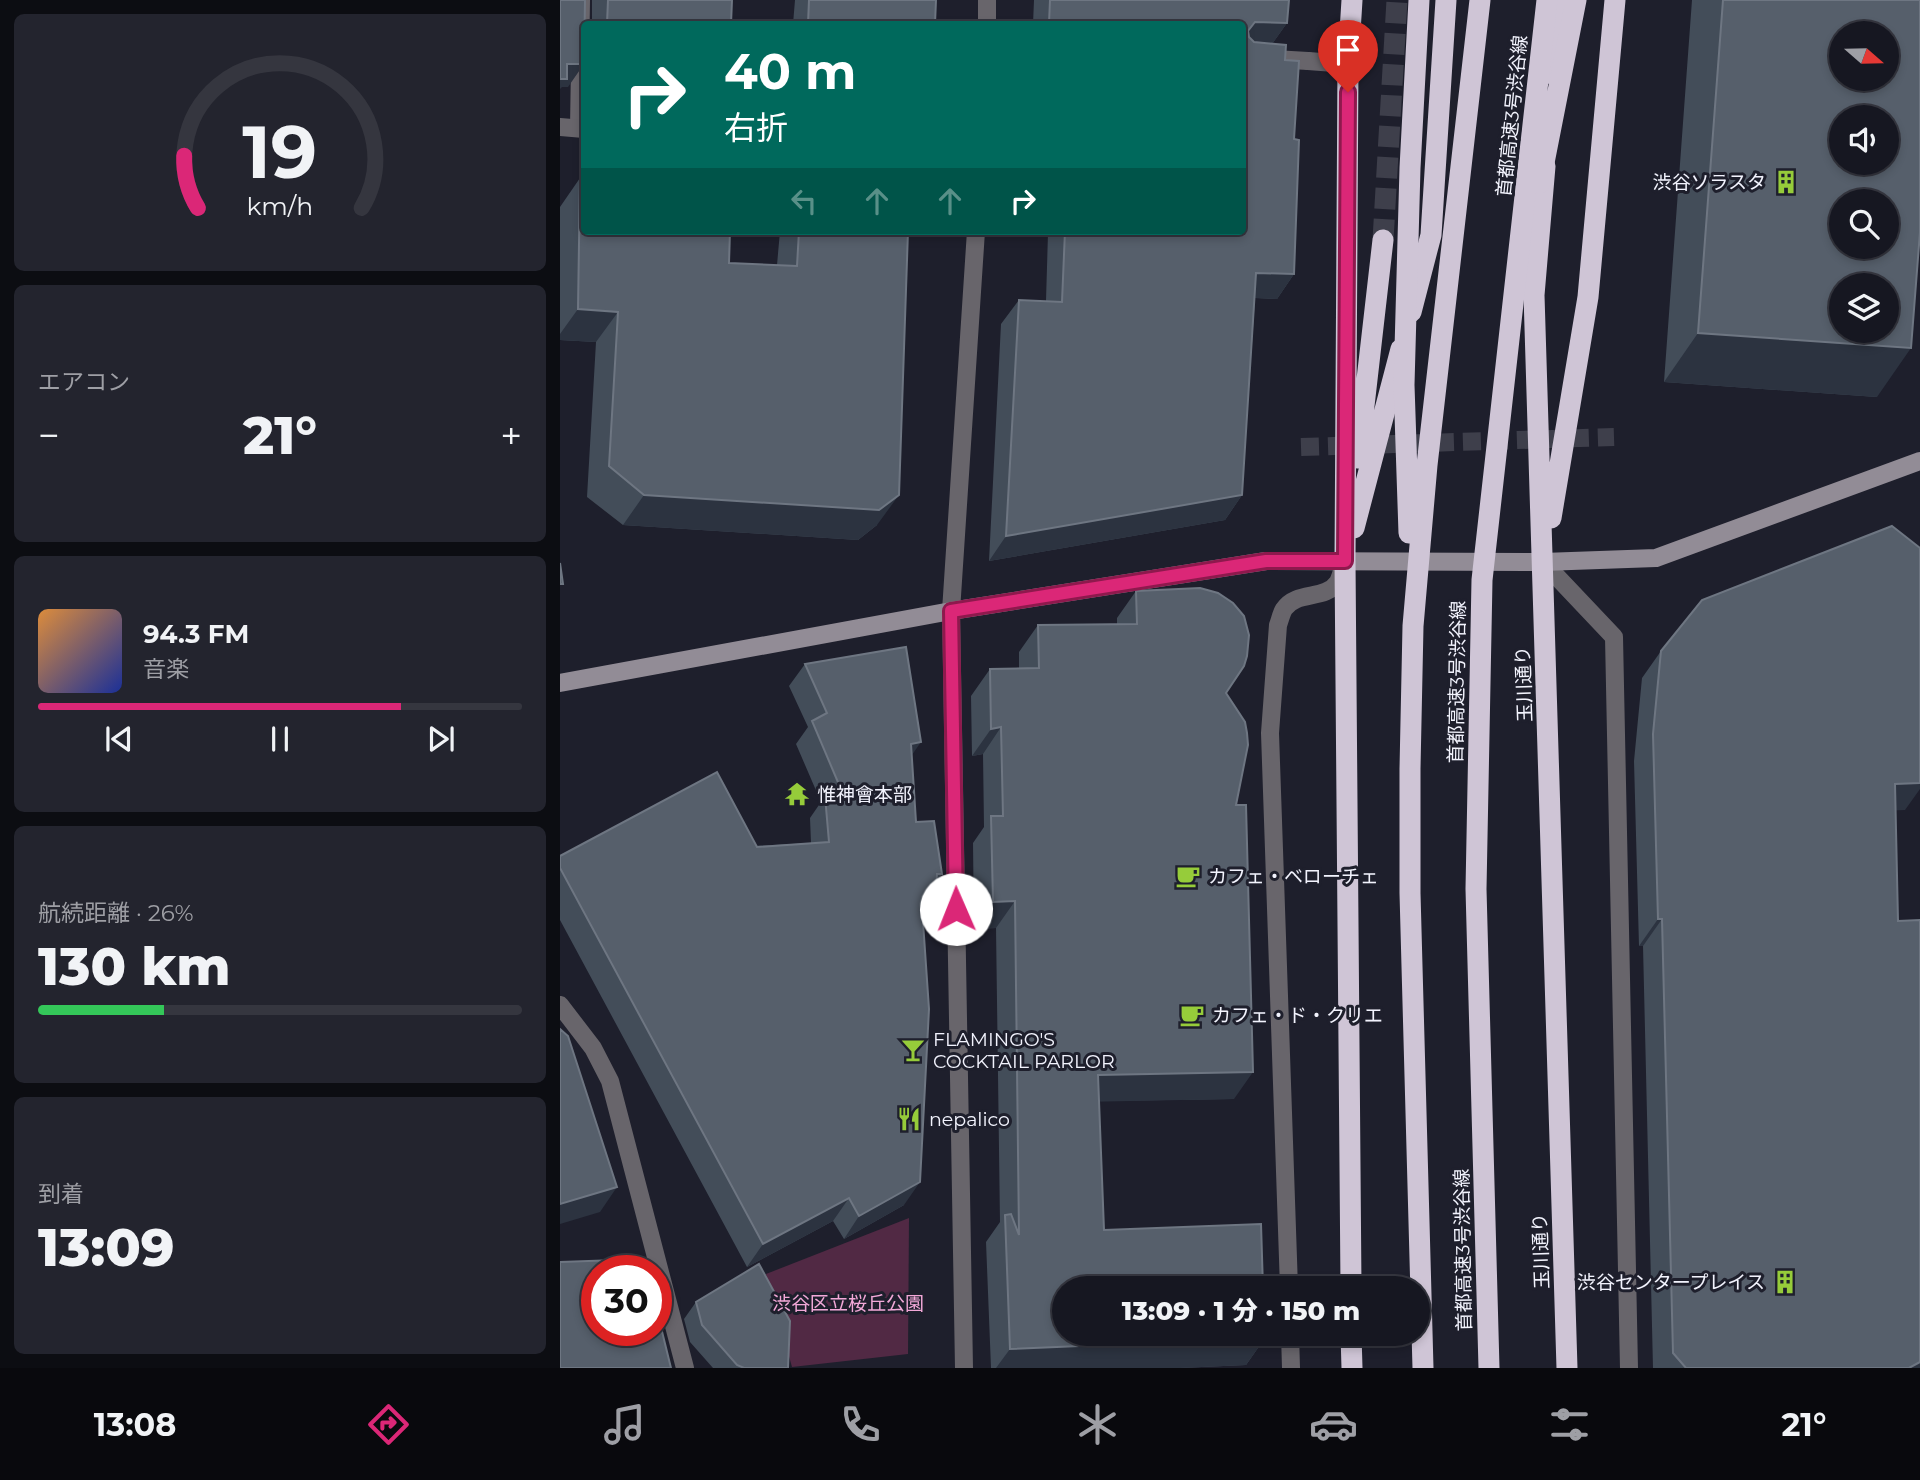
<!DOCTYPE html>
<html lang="ja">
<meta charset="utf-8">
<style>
:root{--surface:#161721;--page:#23242e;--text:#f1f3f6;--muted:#9e9fa5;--line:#35363f;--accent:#db2777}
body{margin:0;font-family:Montserrat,"Noto Sans JP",sans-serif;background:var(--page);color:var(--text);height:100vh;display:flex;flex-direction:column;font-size:26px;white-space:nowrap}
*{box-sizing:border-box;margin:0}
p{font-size:23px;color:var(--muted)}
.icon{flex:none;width:38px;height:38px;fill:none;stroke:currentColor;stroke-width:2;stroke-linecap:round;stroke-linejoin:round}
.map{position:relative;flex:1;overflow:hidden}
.panel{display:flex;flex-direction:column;gap:14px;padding:14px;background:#0c0d12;width:560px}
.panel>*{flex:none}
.guide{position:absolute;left:21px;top:21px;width:665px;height:214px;border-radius:7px;box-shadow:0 4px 10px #0003,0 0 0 2px var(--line);background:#00695c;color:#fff;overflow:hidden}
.needle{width:46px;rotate:110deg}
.buttons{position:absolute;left:1269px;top:21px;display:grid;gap:14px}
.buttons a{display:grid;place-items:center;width:70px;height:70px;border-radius:50%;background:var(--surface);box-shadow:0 4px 10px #0003,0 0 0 2px var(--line);font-size:35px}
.speed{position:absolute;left:21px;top:1255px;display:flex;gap:14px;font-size:35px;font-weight:700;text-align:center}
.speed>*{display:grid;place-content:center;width:91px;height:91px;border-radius:50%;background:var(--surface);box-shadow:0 4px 10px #0003,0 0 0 2px var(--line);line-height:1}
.speed .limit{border:10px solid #d22;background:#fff;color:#111}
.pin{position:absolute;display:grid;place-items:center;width:60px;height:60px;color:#fff;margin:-72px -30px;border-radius:50% 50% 50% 0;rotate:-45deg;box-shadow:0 0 7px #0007}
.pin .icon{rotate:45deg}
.me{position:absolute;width:77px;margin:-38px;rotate:359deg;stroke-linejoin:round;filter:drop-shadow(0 0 5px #0008)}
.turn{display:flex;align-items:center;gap:24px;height:147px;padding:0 28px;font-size:32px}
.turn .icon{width:91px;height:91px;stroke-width:2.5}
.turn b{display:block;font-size:49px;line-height:60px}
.lanes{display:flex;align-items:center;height:66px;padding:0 28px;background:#0003;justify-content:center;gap:35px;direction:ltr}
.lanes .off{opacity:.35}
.big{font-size:52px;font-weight:800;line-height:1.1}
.panel .widget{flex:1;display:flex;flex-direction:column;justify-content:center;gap:10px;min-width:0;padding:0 24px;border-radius:10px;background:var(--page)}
.panel .dial{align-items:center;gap:0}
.dial svg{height:182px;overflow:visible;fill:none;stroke:var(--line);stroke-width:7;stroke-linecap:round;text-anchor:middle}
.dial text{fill:var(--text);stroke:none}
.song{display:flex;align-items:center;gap:21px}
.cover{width:84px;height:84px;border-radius:10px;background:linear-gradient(135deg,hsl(30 70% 55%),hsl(230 70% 35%))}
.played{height:7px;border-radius:4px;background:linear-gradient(90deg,var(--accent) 75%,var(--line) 75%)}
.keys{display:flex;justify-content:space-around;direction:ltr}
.heat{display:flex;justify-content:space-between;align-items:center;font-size:38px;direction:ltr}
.charge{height:10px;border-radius:5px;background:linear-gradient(90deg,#34c759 26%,var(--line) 0)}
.trip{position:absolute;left:492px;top:1276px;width:378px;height:70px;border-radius:35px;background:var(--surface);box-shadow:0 4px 10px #0003,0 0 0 2px var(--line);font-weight:800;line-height:70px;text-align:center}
.dock{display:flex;height:112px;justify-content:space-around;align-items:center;background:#09090d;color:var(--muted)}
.dock .icon{width:49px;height:49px}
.dock .current{color:var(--accent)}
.dock b{font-size:32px;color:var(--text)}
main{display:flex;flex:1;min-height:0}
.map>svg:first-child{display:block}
</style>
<main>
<section class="panel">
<div class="widget dial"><svg viewBox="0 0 100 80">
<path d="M14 69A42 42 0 1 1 86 69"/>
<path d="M14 69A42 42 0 0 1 8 46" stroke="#db2777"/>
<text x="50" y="56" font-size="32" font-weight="700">19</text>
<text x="50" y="72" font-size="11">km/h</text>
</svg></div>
<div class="widget"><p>エアコン</p>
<div class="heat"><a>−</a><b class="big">21°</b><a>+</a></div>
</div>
<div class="widget">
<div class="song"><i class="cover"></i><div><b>94.3 FM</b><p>音楽</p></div></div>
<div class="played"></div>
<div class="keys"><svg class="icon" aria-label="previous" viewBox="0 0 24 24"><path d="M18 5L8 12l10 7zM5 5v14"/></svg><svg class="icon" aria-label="pause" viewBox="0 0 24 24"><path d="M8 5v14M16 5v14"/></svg><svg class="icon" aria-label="next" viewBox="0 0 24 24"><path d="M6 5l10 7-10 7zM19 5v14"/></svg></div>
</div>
<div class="widget"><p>航続距離 · 26%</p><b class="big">130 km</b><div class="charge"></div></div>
<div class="widget"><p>到着</p><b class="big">13:09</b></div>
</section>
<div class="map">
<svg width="1360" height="1368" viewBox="0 0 1360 1368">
<rect width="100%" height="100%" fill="#1e1f2c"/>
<path fill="#512944" d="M349 1218 348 1354 232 1367 206 1274Z"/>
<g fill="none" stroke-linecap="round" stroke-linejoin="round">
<path stroke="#3e3f4b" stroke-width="18" stroke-dasharray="18 9" stroke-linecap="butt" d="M741 447 1054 437"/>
<path stroke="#3e3f4b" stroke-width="21" stroke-dasharray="21 10" stroke-linecap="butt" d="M823 240 837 0"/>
<path stroke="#68656b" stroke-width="18" d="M682 57 748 61
M19 128 21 0"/>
<path stroke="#68656b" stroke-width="18" d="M427 24V0
M748 61 788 64
M0 127 24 129
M983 562 1054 637 1069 1368
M0 1005 33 1048 50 1081 125 1368
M729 1288 710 733 718 625C720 620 721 614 724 609 737 590 765 601 778 582 780 578 782 571 783 567
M730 1334 731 1368
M404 1368 391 611 416 231"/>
<path stroke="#928c96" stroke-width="18" d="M0 683 391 611 706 561 983 562 1096 558 1360 461"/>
<path stroke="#cfc5d6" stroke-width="21" d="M994 75 1000 0
M985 166 974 295 1007 1368
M851 312 871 235 886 0
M798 458 823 240
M991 518 1028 297 1055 0
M794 528 841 349
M791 1288 785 561 788 64 792 0
M791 1334 792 1368"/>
<path stroke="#cfc5d6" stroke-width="21" d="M980 183 1016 0
M849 533 844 385 850 168 859 0
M863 1368 850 893V769L853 626 867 465 920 0
M929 1368 916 889 922 580 987 0"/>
</g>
<path fill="#434d59" d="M32 0H172L171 24H32Z
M235 0H376L375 24H233Z
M474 0H729L727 23 712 44 725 60 734 139V274L717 299 695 298 682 495 665 520 429 561 441 324 459 300 486 301 488 233 475 232V231H682V24H473Z
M1132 0H1360L1317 397 1104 382Z
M20 178 169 263 217 265 220 231H348L317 525 298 540 63 525 27 497 36 342 0 340V207Z
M576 591 666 693 676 805 674 1099 539 1101 544 1230 705 1338 686 1365 620 1368H431L426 1242 440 1222 436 928 414 929 413 843 424 827 423 754 412 756 411 696 430 669 459 668V652L478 625 557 624V618Z
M1101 651 1345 810H1335L1338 921 1360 1368H1093L1083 946H1079L1074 761 1082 678Z
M245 664 352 756 356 822 382 874 376 883 375 907 363 924 344 1205 284 1239 273 1221 187 1267 0 920V856L251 843 250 818 261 802 236 744 248 727 229 686Z
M136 1302 228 1368H153L130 1342 124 1319Z"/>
<path fill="#2c3340" d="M695 22 727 23 710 47 682 39Z
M7 64H24L8 87H2L0 89V74Z
M476 231H490L488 233 475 232Z
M696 273 734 274 717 299 679 297Z
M18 309 58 312 36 342 0 340V334Z
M1138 333 1351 348 1317 397 1104 382Z
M84 495H339L317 525 298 540 63 525Z
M682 495 665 520 429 561 446 536Z
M441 727 423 754 412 756 431 729Z
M361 742 345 765 351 744Z
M1360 783V789L1345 810 1316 811 1335 784Z
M455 901 436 928 414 929 433 902Z
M362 907H375L359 930Z
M1098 919H1102L1083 946H1079Z
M693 1072 674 1099 519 1102 538 1075Z
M360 1182 344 1205 284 1239 299 1216Z
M57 1187 40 1212 0 1224V1204Z
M289 1198 273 1221 187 1267 203 1244Z
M705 1338 686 1365 620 1368H436L450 1349Z
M1360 1362V1368H1349Z"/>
<path fill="#565f6b" stroke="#6e7682" stroke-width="2" fill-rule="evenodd" d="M0 0H25L24 64H7V79H0Z
M48 0H172L171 24H47Z
M249 0H376L375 24H248Z
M490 0H729L727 23 695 22 688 31 689 37 694 42 726 45 725 60 739 61 734 139 739 140 734 274 696 273 682 495 446 536 459 300 502 302 505 231H682V24H489Z
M1163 0H1360V232L1351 348 1138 333ZM1281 33H1326V79H1281ZM1281 117H1326V163H1281ZM1281 201H1326V247H1281ZM1281 285H1326V331H1281Z
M20 178H24V231H170L169 263 237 266 239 231H348L339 495 319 510 84 495 49 466 58 312 18 309Z
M1332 526 1360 548V783L1335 784 1338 921 1360 920V1362L1349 1368H1126L1113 1353 1102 919H1098L1093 734 1101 651 1142 600Z
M0 563 3 584H0Z
M640 588 658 593 673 603 684 616 689 635 687 656 684 666 666 693 685 722 687 733 688 745 676 805H686L693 1072 538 1075 544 1230 701 1224 703 1288H504V1334H705V1338L450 1349 445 1215 451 1214 459 1235 455 901 433 902 431 816H443L441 727 431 729 430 669 479 668 478 625 577 624 576 591Z
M346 647 361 742 351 744 356 822 374 821 382 874H377L375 907H362L369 1009 360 1182 299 1216 289 1198 203 1244 0 868V856L157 772 197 847 269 842 265 796 283 794 252 721 267 713 245 664Z
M0 1029 8 1036 57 1187 0 1204Z
M85 1259 87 1270H37V1330H96V1307L111 1368H0V1262Z
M199 1264 230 1321 228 1368H184L177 1365 142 1325 136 1302Z"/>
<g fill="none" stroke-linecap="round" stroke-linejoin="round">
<g stroke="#8e194d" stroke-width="18">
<path id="route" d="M396 909 391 611 706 561H785L788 92"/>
</g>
<use href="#route" stroke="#db2777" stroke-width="12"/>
</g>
<defs>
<g id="building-bare" transform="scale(1.89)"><path d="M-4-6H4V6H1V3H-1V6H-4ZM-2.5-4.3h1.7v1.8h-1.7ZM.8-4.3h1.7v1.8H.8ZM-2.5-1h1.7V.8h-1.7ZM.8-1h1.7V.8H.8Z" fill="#96cc3a" stroke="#1e1f2c" stroke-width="2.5" paint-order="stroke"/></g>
<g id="temple-bare" transform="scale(1.89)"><path d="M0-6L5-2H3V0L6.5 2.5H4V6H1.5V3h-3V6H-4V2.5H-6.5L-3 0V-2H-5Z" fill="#96cc3a" stroke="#1e1f2c" stroke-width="2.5" paint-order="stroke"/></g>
<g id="cafe-bare" transform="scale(1.89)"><path d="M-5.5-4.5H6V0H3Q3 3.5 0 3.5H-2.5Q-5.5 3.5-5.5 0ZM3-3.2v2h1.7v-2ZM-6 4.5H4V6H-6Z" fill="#96cc3a" stroke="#1e1f2c" stroke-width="2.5" paint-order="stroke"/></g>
<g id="bar-bare" transform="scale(1.89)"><path d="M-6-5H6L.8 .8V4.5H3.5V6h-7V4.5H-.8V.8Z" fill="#96cc3a" stroke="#1e1f2c" stroke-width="2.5" paint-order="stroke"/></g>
<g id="restaurant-bare" transform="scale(1.89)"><path d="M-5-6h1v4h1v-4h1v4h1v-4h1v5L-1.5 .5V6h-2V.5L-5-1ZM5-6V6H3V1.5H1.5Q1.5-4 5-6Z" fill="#96cc3a" stroke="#1e1f2c" stroke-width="2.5" paint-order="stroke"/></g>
</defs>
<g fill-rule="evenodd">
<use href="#building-bare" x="1226" y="182"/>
<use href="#temple-bare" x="237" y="794"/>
<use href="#cafe-bare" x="628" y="876"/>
<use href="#cafe-bare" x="632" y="1015"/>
<use href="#bar-bare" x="353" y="1050"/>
<use href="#restaurant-bare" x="349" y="1119"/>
<use href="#building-bare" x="1225" y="1282"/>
</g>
<g text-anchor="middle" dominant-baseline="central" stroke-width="6" stroke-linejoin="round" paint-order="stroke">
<g font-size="19" fill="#f2f3fd" stroke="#1e1f2c">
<text transform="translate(952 116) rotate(-84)">首都高速3号渋谷線</text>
<text transform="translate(897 682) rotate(-89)">首都高速3号渋谷線</text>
<text transform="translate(964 684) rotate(-92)">玉川通り</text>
<text transform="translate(903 1250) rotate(-91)">首都高速3号渋谷線</text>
<text transform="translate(981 1251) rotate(-92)">玉川通り</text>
</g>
<g font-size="19" fill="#f2f3fd" stroke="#1e1f2c" text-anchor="start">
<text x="1206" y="182" text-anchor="end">渋谷ソラスタ</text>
<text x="257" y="794">惟神會本部</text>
<text x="648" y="876">カフェ・ベローチェ</text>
<text x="652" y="1015">カフェ・ド・クリエ</text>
<text x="373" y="1039">FLAMINGO'S<tspan x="373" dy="22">COCKTAIL PARLOR</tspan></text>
<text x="369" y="1119">nepalico</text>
<text x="1205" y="1282" text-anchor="end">渋谷センタープレイス</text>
</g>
<g font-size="19" fill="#f2a8d8" stroke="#1e1f2c">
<text x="288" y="1303">渋谷区立桜丘公園</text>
</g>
</g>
</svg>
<div class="buttons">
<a><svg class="needle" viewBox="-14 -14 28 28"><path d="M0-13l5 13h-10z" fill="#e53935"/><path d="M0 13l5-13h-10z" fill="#9e9fa5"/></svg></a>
<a><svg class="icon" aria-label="sound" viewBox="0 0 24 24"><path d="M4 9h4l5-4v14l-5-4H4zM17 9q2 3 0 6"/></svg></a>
<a><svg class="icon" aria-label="search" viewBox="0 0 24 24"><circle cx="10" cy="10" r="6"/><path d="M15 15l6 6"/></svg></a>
<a><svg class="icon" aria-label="layers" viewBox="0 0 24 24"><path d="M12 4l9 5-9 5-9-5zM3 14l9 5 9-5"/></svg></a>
</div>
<div class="speed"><div class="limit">30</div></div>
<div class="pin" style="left:788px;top:92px;background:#d93025"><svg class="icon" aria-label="arrive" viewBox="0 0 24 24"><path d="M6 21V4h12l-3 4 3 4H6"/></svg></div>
<svg class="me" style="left:396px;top:909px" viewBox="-20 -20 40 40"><circle r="19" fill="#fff"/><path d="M0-13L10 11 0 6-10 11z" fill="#db2777"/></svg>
<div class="trip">13:09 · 1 分 · 150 m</div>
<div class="guide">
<div class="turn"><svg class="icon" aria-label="right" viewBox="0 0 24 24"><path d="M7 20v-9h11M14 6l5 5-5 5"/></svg><div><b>40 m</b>右折</div></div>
<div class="lanes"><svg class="icon off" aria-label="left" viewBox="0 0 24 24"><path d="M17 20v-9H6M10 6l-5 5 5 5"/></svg><svg class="icon off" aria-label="ahead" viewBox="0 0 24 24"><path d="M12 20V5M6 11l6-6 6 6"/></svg><svg class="icon off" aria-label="ahead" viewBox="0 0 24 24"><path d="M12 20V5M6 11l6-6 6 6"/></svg><svg class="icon" aria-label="right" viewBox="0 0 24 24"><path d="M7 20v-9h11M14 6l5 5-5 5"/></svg></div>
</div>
</div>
</main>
<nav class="dock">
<b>13:08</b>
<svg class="icon current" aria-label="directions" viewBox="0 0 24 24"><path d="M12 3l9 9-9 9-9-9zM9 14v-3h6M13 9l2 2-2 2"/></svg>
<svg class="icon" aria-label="music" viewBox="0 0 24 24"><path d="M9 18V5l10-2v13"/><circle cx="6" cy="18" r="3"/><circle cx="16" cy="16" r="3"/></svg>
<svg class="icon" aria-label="phone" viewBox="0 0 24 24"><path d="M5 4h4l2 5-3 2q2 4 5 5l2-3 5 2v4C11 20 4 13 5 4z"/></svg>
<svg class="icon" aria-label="climate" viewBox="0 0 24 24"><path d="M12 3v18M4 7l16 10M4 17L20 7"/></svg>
<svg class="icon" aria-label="car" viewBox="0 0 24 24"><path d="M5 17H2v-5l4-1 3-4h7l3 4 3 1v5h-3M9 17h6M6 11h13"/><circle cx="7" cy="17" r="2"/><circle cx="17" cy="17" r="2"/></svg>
<svg class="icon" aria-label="filters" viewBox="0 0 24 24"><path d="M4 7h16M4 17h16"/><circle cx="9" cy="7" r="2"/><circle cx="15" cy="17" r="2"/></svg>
<b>21°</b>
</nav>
